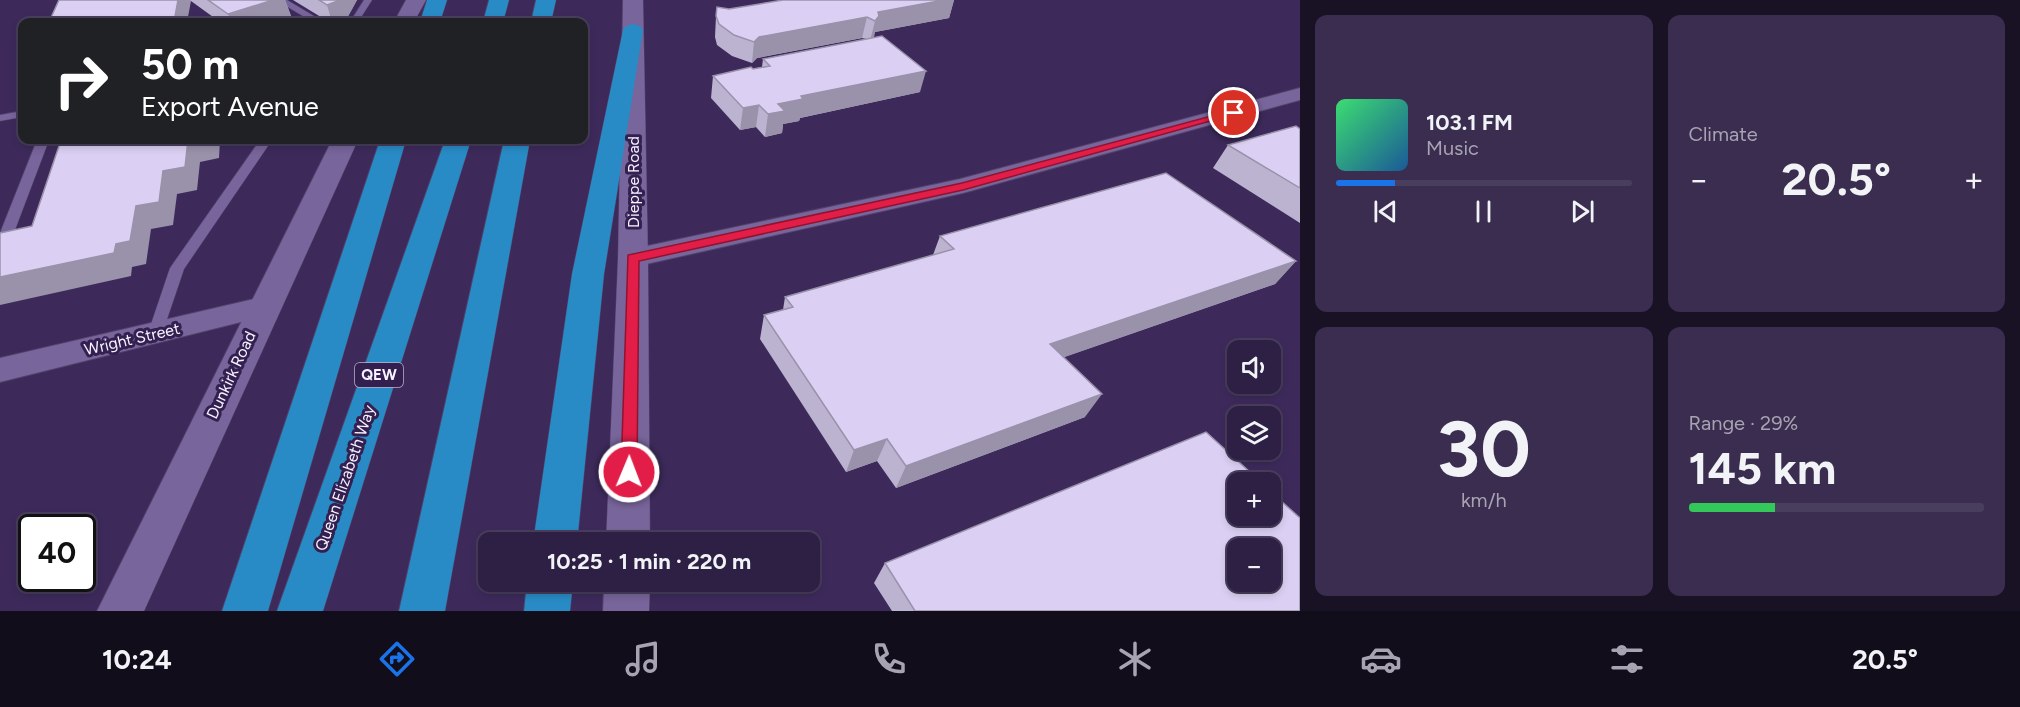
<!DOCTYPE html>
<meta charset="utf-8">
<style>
:root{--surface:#2e2044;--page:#3a2d4f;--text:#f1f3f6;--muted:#a7a3b2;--line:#493e5d;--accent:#1a73e8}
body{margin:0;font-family:Figtree,sans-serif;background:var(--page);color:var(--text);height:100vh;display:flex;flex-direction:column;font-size:22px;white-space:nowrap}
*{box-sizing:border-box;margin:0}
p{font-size:20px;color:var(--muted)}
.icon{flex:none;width:33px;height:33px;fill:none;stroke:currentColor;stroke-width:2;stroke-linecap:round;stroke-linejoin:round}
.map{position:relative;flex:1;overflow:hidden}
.sheet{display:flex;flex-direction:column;gap:15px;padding:15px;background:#191225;width:720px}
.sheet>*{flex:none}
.hud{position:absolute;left:18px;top:18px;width:570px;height:126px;border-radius:12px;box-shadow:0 3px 9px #0003,0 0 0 2px var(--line);background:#202124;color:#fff;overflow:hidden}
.controls{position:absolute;left:1227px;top:340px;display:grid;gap:12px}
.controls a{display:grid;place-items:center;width:54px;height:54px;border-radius:12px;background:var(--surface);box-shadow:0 3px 9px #0003,0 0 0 2px var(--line);font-size:30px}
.speed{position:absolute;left:18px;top:514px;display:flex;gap:12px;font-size:30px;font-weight:700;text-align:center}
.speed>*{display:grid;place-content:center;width:78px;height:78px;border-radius:50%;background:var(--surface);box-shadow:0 3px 9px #0003,0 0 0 2px var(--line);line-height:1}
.speed .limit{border:3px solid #111;border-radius:9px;background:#fff;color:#111}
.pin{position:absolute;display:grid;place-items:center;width:51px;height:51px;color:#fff;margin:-26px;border:3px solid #fff;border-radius:50%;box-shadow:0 2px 6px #0007}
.me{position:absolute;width:66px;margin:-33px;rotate:1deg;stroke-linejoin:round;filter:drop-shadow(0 0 4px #0008)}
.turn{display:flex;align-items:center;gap:21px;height:126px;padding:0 24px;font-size:27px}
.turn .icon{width:78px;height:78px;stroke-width:2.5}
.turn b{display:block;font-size:42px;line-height:51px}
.big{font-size:45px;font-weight:700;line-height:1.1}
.sheet .widget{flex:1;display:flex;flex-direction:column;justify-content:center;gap:9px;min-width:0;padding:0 21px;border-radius:12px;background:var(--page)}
.sheet .dial{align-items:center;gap:0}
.dial b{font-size:78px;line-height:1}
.song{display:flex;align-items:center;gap:18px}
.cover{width:72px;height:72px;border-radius:9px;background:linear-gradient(135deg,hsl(140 70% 55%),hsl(210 70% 35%))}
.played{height:6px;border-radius:3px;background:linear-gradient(90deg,var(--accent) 20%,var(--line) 20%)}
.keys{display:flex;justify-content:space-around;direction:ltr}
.heat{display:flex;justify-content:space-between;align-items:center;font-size:33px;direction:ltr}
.charge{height:9px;border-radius:4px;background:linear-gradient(90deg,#34c759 29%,var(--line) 0)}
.sheet .tiles{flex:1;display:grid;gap:15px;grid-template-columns:repeat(2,1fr)}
.trip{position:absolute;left:478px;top:532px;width:342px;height:60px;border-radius:12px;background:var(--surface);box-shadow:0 3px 9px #0003,0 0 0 2px var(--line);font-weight:700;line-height:60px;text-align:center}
.menu{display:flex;height:96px;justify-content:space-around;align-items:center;background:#120d1b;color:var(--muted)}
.menu .icon{width:42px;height:42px}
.menu .selected{color:var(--accent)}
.menu b{font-size:27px;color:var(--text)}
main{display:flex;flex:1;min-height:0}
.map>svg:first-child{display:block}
</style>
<main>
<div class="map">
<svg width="1300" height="611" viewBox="0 0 1300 611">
<rect width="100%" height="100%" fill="#3d2a5b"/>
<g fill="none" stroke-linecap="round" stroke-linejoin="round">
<g stroke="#534269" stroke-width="1">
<path id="service" d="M276 0H287L324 22H313Z
M364 0H372L358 22H350Z
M22 111V117L0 121V115Z
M37 140H49L7 251 0 256V233Z
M260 140H272L184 269 161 337H151L148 333 170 268Z"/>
</g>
<g stroke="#534269" stroke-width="2">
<path id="minor" d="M1300 88V100L963 193 633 267 624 264 620 258 624 252 633 249 960 179Z
M263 297 273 300 277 307 273 314 0 382V358Z"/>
</g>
<g stroke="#534269" stroke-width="1">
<path id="tertiary" d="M406 0H426L414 22H394Z
M623 0H643L648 258 650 543H606L618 258Z
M332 140H358L144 611H97Z
M604 582H650L649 611H603Z"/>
</g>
<g stroke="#534269" stroke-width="1">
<path id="motorway" d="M427 0H447L440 22H420Z
M489 0H509L503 22H483Z
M536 0H556L551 22H531Z
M633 24 640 26 643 30 604 274 577 543H533L572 274 623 30 626 26Z
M380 140H406L268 611H222Z
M445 140H471L323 611H277Z
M504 140H530L445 611H399Z
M527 582H573L570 611H524Z"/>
</g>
<use href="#service" fill="#78659b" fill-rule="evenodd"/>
<use href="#minor" fill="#78659b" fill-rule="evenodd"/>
<use href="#tertiary" fill="#78659b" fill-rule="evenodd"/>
<use href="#motorway" fill="#298bc5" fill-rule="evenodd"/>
</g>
<path fill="#bcb3d1" d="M59 0H285L291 16 273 22H220L191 1Z
M293 0H357L346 20 340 22H329Z
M783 0H954L949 18 875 32 873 38 920 92 800 118 799 121 783 124 782 133 765 137 756 127 740 130 711 98 713 76 762 67 763 59 866 39 862 38 757 58 752 63 732 56 717 45 715 37 716 16 729 9Z
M1300 129V223L1213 168 1228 145Z
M940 236 1296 261 1275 284 1064 357 1085 417 896 488 877 461 846 472 760 339 764 315 783 310 785 297 933 255Z
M885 563 1300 611H892L874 583Z"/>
<path fill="#9992aa" d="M178 0H190L191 1 187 22H174Z
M273 0H285L291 16 273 22H232L228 14Z
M339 0H357L346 20 340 22H332L327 5Z
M944 0H954L949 18 875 32 874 37 870 41 875 21 878 12Z
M867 17 862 38 757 58 752 63 754 42 759 37Z
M926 71 920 92 800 118 799 121 783 124 782 133 765 137 768 114 778 104 801 96Z
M759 105 756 127 740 130 743 108Z
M188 140H220L219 158 200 162 197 190 177 194 173 225 151 229 146 264 132 267 131 276 0 305V277L116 244 136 206Z
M1296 261 1275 284 1036 367 1050 344Z
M1102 394 1085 417 896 488 906 466Z
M887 439 877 461 846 472 854 450Z"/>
<path fill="#dbd0f3" stroke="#9992aa" stroke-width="1.5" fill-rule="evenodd" d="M59 0H178L174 22H49Z
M208 0H273L228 14Z
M319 0H340L327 5Z
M783 0H944L878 12 879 16 875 21 867 17 759 37 754 42 734 35 719 24 716 16 717 7 729 9Z
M882 36 926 71 801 96 803 99 778 104 785 111 768 114 759 105 743 108 713 76 751 67 753 69 770 66 763 59Z
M1296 126 1300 129V188L1228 145Z
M61 140H188L185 167 163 171 159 202 136 206 130 241 116 244 114 253 0 277V233L32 226Z
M1166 173 1296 261 1050 344 1102 394 906 466 887 439 854 450 764 315 793 307 785 297 954 249 940 236Z
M1206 432 1262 483H1238V516H1270V491L1300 518V611H915L885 563ZM1238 549H1270V582H1238Z"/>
<path fill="#e11d48" stroke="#92132f" stroke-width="1.5" d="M1230 111 1239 113 963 190 639 261 637 472 635 477 629 479 623 477 621 472 628 255 962 183Z"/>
<g text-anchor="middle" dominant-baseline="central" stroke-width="6" stroke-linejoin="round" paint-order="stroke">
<rect fill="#332050" stroke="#bcb3ca" stroke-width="1.5" x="355" y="363" width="48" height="24" rx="4.5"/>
<g font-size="15" font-weight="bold" fill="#f6f2ff">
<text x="379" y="375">QEW</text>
</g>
<g font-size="16" fill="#f6f2ff" stroke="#332050">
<text transform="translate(633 182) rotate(-90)">Dieppe Road</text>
<text transform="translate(132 339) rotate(-13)">Wright Street</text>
<text transform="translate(231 375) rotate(-65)">Dunkirk Road</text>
<text transform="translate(345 478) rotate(-71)">Queen Elizabeth Way</text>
</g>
</g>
</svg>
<div class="controls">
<a><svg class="icon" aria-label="sound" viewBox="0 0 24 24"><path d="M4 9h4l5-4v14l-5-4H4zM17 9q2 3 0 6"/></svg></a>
<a><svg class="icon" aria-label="layers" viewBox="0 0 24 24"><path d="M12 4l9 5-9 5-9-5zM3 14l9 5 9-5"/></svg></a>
<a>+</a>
<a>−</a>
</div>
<div class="speed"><div class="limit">40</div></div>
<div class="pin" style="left:1234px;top:113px;background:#d93025"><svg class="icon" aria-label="arrive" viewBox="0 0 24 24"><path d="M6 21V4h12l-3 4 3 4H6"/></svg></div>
<svg class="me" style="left:629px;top:472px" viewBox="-20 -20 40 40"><circle r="17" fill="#e11d48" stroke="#fff" stroke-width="3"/><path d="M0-11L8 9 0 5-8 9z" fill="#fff"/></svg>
<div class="trip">10:25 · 1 min · 220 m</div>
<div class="hud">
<div class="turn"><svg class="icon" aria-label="right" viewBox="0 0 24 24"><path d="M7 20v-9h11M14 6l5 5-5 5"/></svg><div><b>50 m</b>Export Avenue</div></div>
</div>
</div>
<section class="sheet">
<div class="tiles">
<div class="widget">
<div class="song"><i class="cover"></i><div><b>103.1 FM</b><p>Music</p></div></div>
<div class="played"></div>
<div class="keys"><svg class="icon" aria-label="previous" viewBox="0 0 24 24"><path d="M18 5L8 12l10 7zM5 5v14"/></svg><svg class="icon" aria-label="pause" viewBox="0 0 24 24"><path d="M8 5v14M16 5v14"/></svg><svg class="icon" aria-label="next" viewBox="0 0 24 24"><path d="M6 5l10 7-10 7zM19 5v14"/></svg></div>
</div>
<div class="widget"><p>Climate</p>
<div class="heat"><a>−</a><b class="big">20.5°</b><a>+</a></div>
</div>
<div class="widget dial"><b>30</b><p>km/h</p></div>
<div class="widget"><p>Range · 29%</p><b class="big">145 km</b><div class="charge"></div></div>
</div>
</section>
</main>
<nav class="menu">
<b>10:24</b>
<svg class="icon selected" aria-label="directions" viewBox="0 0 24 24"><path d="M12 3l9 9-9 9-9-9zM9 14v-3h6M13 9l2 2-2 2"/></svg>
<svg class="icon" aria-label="music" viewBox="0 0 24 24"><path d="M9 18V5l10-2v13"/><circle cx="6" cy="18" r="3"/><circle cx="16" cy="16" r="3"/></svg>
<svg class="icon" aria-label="phone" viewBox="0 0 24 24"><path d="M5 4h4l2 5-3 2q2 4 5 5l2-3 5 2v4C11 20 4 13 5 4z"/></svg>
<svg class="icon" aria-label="climate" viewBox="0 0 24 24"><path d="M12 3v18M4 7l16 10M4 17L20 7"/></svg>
<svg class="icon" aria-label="car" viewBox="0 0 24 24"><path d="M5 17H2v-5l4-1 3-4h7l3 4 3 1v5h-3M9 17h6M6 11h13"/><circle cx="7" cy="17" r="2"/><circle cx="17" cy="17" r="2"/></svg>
<svg class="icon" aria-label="filters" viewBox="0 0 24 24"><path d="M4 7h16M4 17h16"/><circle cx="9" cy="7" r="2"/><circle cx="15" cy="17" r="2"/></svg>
<b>20.5°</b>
</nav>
